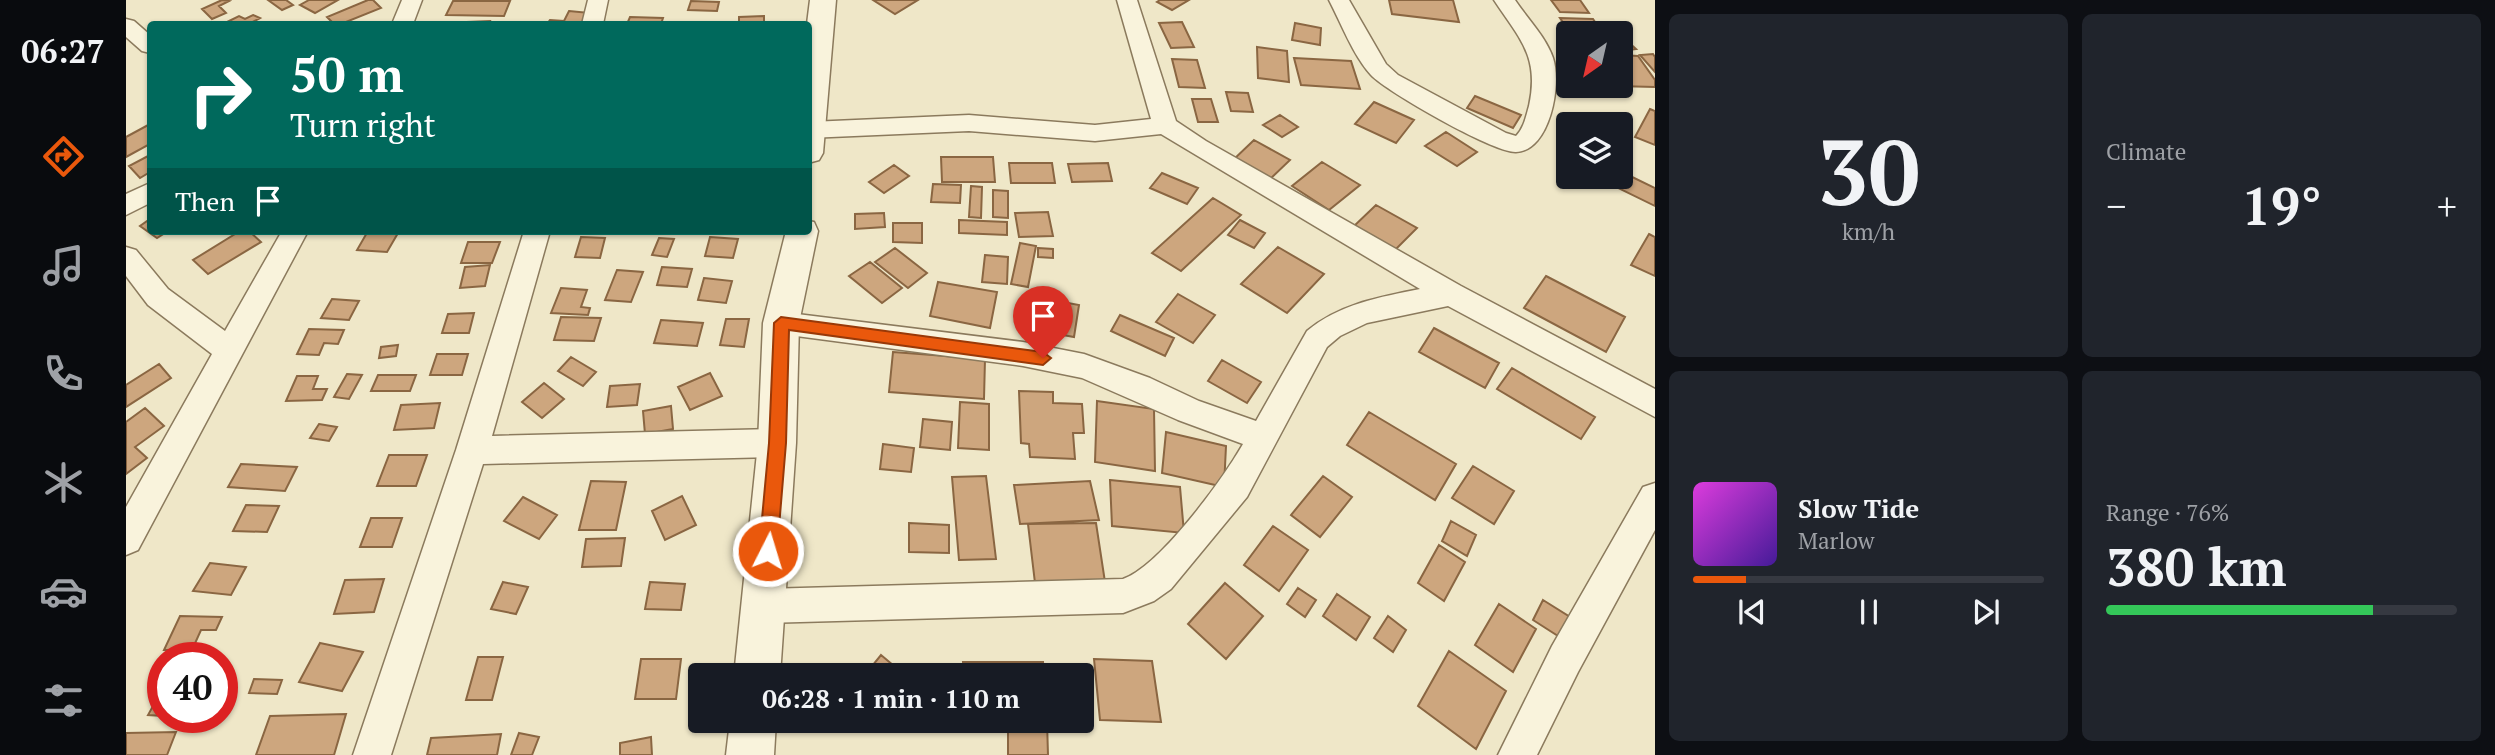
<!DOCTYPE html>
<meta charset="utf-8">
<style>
:root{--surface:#171b24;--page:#20242c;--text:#f1f3f6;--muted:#9ea1a6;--line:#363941;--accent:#ea580c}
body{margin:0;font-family:"PT Serif",serif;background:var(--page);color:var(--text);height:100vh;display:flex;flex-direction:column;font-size:26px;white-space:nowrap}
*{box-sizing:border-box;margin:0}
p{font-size:23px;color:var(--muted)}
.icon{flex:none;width:38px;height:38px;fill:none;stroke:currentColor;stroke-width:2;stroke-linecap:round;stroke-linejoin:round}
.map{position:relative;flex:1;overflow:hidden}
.drawer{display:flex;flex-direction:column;gap:14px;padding:14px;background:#0d0f14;width:840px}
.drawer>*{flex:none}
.guide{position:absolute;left:21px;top:21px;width:665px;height:214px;border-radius:7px;box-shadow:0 2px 5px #0004;background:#00695c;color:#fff;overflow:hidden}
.needle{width:46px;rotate:214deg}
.controls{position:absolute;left:1430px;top:21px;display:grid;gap:14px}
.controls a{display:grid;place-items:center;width:77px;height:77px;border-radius:7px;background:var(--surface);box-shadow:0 2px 5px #0004;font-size:35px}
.speed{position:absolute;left:21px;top:642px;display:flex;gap:14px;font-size:35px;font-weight:700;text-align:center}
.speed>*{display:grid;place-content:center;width:91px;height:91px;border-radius:50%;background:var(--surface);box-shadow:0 2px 5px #0004;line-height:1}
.speed .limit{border:10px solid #d22;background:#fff;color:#111}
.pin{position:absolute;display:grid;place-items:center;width:60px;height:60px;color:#fff;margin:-72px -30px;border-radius:50% 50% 50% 0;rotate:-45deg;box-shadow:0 0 7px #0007}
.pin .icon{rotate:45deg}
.me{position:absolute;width:77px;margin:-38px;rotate:5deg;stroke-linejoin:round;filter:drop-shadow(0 0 5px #0008)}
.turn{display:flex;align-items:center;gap:24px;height:147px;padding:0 28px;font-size:32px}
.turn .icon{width:91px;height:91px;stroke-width:2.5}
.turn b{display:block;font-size:49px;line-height:60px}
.then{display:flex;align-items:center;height:66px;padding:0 28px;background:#0003;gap:14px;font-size:26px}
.big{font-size:52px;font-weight:800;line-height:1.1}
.drawer .card{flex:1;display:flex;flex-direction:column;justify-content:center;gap:10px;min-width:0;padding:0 24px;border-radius:10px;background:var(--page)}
.drawer .dial{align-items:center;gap:0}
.dial b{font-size:91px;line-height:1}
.song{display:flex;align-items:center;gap:21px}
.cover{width:84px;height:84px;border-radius:10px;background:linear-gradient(135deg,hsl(300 70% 55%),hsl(260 70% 35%))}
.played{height:7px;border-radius:4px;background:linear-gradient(90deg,var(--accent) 15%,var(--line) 15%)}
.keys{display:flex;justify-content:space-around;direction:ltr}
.heat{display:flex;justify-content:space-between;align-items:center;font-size:38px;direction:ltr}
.charge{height:10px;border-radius:5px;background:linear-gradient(90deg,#34c759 76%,var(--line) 0)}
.drawer .tiles{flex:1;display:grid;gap:14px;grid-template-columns:repeat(2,1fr)}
.trip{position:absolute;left:562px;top:663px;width:406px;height:70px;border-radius:7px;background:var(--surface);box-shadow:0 2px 5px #0004;font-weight:800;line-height:70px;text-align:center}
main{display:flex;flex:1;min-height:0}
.dock{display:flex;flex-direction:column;width:126px;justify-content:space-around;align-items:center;background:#090b0e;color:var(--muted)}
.dock .icon{width:49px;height:49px}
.dock .selected{color:var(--accent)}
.dock b{font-size:32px;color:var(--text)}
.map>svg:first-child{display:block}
</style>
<main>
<nav class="dock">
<b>06:27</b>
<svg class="icon selected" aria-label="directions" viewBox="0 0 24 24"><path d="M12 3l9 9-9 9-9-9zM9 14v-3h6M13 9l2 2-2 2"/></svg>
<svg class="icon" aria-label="music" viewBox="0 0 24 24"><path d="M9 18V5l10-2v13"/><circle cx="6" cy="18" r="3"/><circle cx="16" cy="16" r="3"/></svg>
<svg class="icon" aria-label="phone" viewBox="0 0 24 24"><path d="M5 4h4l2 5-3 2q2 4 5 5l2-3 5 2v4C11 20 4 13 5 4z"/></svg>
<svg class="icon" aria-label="climate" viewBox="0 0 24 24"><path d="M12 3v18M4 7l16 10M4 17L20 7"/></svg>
<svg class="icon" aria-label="car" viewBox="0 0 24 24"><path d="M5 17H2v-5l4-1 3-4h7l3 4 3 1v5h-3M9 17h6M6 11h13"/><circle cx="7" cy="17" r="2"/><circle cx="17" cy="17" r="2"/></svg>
<svg class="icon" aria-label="filters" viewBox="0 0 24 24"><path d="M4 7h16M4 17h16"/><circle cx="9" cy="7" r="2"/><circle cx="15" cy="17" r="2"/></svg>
</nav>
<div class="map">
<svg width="1529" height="755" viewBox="0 0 1529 755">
<rect width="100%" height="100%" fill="#efe7c8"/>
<path fill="#cda67e" stroke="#8a6642" stroke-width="2" d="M96 0 103 1 93 6 100 13 86 19 76 9Z
M142 0H160L167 5 156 10Z
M183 0H212L189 13 174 5Z
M242 0H247L255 8 215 24H208L201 17Z
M747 0H792L769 14Z
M1034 0H1063L1046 10 1031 2Z
M1263 0H1327L1333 22 1266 14Z
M1425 0H1454L1463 13 1434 12Z
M327 1H384L378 16 320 15Z
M565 1 593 2 591 11 562 10Z
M443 11 464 13 458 24H421L424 20 438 21Z
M127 15 134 18 123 24H97L113 16 119 19Z
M638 16V24H613V17Z
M504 17 537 18 535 24H501Z
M1434 18 1467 19 1471 25 1438 24Z
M364 21 363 24H315L316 23Z
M1056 22 1068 47 1045 48 1033 23Z
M1169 23 1195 28 1194 45 1166 40Z
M1445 28H1467L1472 33H1449Z
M1494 39H1499L1510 49 1494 51Z
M1131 47 1161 51 1163 82 1132 78Z
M1527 54 1529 57V72L1514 55Z
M1494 55 1512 56 1529 80V87L1490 86H1494Z
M1168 58 1225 61 1234 89 1175 85Z
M1046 59 1071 60 1079 88 1053 87Z
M1100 92 1122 93 1127 112 1105 111Z
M1349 96 1395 115 1387 128 1341 108Z
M1066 99H1085L1092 122H1072Z
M1248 102 1288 120 1270 143 1229 124Z
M1524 109 1529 111V145L1509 137Z
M1154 115 1172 127 1156 137 1137 125Z
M24 124V144L0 157V137Z
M1320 132 1351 152 1331 166 1299 146Z
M1128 140 1164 160 1142 181 1106 161Z
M24 155V172L14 178 3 166Z
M815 157H867L869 182H816Z
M1196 162 1234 185 1203 210 1166 186Z
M883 163H926L929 183H885Z
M982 163 986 181 946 182 942 164Z
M768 165 783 176 758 193 743 182Z
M1036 173 1072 188 1061 204 1024 188Z
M1500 174 1529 188V206L1490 187Z
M807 184 835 185 834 203 805 202Z
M845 186 856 187 855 218 843 217Z
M867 190 882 191V218L867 217Z
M1087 198 1115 215 1055 271 1026 253Z
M1250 205 1291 228 1268 251 1227 227Z
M922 212 927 236 893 237 889 213Z
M758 213 759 227 729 229V214Z
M24 219V231H42L31 238 14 226Z
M833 220 881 222V235L833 233Z
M1114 220 1139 233 1128 248 1102 235Z
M767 223H796V243L767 242Z
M114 231H123L135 242 82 274 67 260Z
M242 231H249L272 233 261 252 231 250Z
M1523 234 1529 237V276L1505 265Z
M455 237 479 238 474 258 449 257Z
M584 237 612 239 607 258 579 256Z
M533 238 548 239 541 257 526 255Z
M342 242H374L366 263H335Z
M894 243 910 246 902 287 885 284Z
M1152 247 1198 274 1161 313 1115 284Z
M769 248 801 273 782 288 749 262Z
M912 248 927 249V258L912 257Z
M859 255 882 257 881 284 856 282Z
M744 262 776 288 756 303 723 276Z
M364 265 359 286 334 288 339 267Z
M536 267 566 269 561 287 531 285Z
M491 270 517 272 505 302 479 300Z
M1420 276 1499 317 1480 352 1398 308Z
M578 278 606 281 600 303 572 300Z
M812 282 871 292 864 328 804 316Z
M435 288 461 290 455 307 464 308 462 315 425 313Z
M1052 294 1089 315 1067 343 1030 322Z
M899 295 953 305 948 337 893 327Z
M206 299 233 301 223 320 195 318Z
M348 313 343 333H316L322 314Z
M994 315 1048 338 1039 356 985 331Z
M435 317 475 318 468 341 428 340Z
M600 319H623L618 347 594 345Z
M535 320 577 323 571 346 528 343Z
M1308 328 1373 363 1359 388 1293 352Z
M183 329 218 330 212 344 198 343 193 355 171 354Z
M272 345 270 356 253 358 255 347Z
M767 352 859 359 858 399 763 392Z
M311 354H342L336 375H304Z
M445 357 470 372 457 386 432 371Z
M1096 360 1135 382 1121 403 1082 381Z
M33 364 45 378 0 407V385Z
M1386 368 1469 417 1455 439 1371 389Z
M584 373 596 396 564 410 552 387Z
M221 374 236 375 223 399 208 397Z
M252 375H290L284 391H245Z
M171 376H192L187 389H201L196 400 160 401Z
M418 383 438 399 416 418 396 402Z
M514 384 511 405 481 407 484 386Z
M893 391 927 392V403L956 404 958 433H947L949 459 904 457 903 444 895 443Z
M971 401 1028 409 1029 471 969 462Z
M834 402 863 404V450L832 448Z
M314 403 308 428 268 430 275 405Z
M545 406 547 429 519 434 517 411Z
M19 408 38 426 9 447 21 458 0 474V422Z
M1243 412 1330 464 1309 500 1221 445Z
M797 419 826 422 824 450 794 447Z
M193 424 211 427 203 441 184 438Z
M1040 432 1100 446 1098 487 1036 473Z
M757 444 788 448 785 472 754 469Z
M263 455H301L290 486H251Z
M115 464 171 467 159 491 102 487Z
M1347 466 1388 491 1368 524 1326 498Z
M860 476 870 559 833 560 826 477Z
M1197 476 1226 497 1194 537 1165 515Z
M984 480 1054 487 1058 533 986 526Z
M465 481 500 482 490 530H453Z
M964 481 973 520 894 524 888 485Z
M556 496 570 525 539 540 526 511Z
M397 497 431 515 413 539 378 521Z
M120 505 153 506 141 532 107 531Z
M245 518H276L266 547H234Z
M1325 521 1350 535 1341 556 1316 541Z
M783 523 823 525V553L783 552Z
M970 523 979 582 909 583 902 524Z
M1147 526 1182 550 1153 591 1118 565Z
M499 538 495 566 456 567 460 539Z
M1313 545 1339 562 1318 601 1292 583Z
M84 563 120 567 105 595 67 591Z
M258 579 248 612 208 614 219 580Z
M377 582 402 587 390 614 365 609Z
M524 582 559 584 555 610 519 609Z
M1099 583 1137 616 1100 659 1062 624Z
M1172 588 1190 600 1179 617 1161 604Z
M1211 594 1244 617 1230 640 1197 616Z
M1417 600 1452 622 1443 643 1407 620Z
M1373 604 1410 629 1387 672 1349 645Z
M54 616 96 617 90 630H75L66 650H38Z
M1262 616 1280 630 1267 652 1248 638Z
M194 643 237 652 216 691 173 682Z
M1323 651 1380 691 1350 749 1292 706Z
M755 655 780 676H738Z
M352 657H377L366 700H340Z
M515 659H555L550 699H509Z
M968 659 1026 661 1035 722 974 720Z
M837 662H917L918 676H838Z
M128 679 156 680 151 694 123 693Z
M96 680H109L96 708Z
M37 688V716L22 715Z
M220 714 208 755H130L144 716Z
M882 721H921L922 755H882Z
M50 732 41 755H0V733Z
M393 733 413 737 406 755H385Z
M375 734 371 755H301L305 738Z
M525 737 526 755H494V743Z"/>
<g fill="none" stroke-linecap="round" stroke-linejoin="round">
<g stroke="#8b7a5d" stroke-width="3">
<path id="minor" d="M276 0H296L287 24H266Z
M462 0H482L477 24H456Z
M991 0H1011L1050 121 1080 141 1335 286 1529 389V417L1322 306 1241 323 1214 336 1201 347 1121 497 1045 589 1028 601 997 613 638 623 626 618 620 606 626 594 638 589 997 579C1034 566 1097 479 1117 444L1052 420 956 378 897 366 655 334 645 331 641 323 645 315 655 312 897 342 958 354 1024 378 1073 401 1130 421 1181 331C1213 304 1254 297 1294 289L1035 134 969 141 843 131 682 138 684 122 843 115 969 125 1025 119Z
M1203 0H1223L1260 64 1272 75 1380 133 1390 136C1398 128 1400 116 1403 106 1414 56 1393 38 1368 0H1389C1401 18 1420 37 1427 58 1436 84 1424 151 1390 152 1368 153 1261 92 1245 75 1227 55 1215 23 1203 0Z
M0 19 8 21 24 35V53L16 51 0 37Z
M24 183V203L0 215V194Z
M156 231H182L12 550 0 555V507L86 354 22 305 0 276V247L10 250 42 289 99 331Z
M398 231H424L366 436 651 429 662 433 667 443 662 453 651 457 357 464 265 755H227L330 450Z
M1529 483V530L1452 672 1411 755H1372L1426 646 1517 487Z"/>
</g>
<g stroke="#8b7a5d" stroke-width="3">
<path id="tertiary" d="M684 0H710L697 153 693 160 682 163 681 24Z
M682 221 688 222 692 231 673 323 670 443 654 676H608L632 443 637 323 660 231H682Z
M604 721H650L648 755H600Z"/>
</g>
<use href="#minor" fill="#f9f3dc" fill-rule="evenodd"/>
<use href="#tertiary" fill="#f9f3dc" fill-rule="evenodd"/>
</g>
<path fill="#ea580c" stroke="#983908" stroke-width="2" d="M655 317 917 352 925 358 917 365 663 330 660 443 651 551 649 557 642 560 636 557 633 551 643 443 648 323Z"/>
</svg>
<div class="controls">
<a><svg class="needle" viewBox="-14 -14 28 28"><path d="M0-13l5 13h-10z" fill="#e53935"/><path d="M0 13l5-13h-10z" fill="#9ea1a6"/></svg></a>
<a><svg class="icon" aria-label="layers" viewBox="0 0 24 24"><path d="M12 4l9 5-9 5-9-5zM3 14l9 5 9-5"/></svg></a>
</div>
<div class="speed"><div class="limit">40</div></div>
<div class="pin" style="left:917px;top:358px;background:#d93025"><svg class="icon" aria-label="arrive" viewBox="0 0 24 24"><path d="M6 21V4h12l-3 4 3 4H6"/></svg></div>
<svg class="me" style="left:642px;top:551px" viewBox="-20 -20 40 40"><circle r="17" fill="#ea580c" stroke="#fff" stroke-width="3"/><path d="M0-11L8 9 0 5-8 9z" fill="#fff"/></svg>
<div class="trip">06:28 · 1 min · 110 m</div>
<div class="guide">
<div class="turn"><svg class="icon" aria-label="right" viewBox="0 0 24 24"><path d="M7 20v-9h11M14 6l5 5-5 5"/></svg><div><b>50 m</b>Turn right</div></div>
<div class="then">Then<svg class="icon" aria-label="arrive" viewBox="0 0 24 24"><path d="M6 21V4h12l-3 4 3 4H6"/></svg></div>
</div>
</div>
<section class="drawer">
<div class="tiles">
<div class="card dial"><b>30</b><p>km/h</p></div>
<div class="card"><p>Climate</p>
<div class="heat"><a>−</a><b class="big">19°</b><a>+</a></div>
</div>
<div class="card">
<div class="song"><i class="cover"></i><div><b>Slow Tide</b><p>Marlow</p></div></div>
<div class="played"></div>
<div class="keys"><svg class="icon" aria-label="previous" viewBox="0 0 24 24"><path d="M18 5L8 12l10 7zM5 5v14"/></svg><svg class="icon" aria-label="pause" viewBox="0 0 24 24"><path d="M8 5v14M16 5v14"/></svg><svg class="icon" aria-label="next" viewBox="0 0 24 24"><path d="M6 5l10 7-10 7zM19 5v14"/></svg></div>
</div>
<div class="card"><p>Range · 76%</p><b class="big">380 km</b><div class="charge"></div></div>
</div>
</section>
</main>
